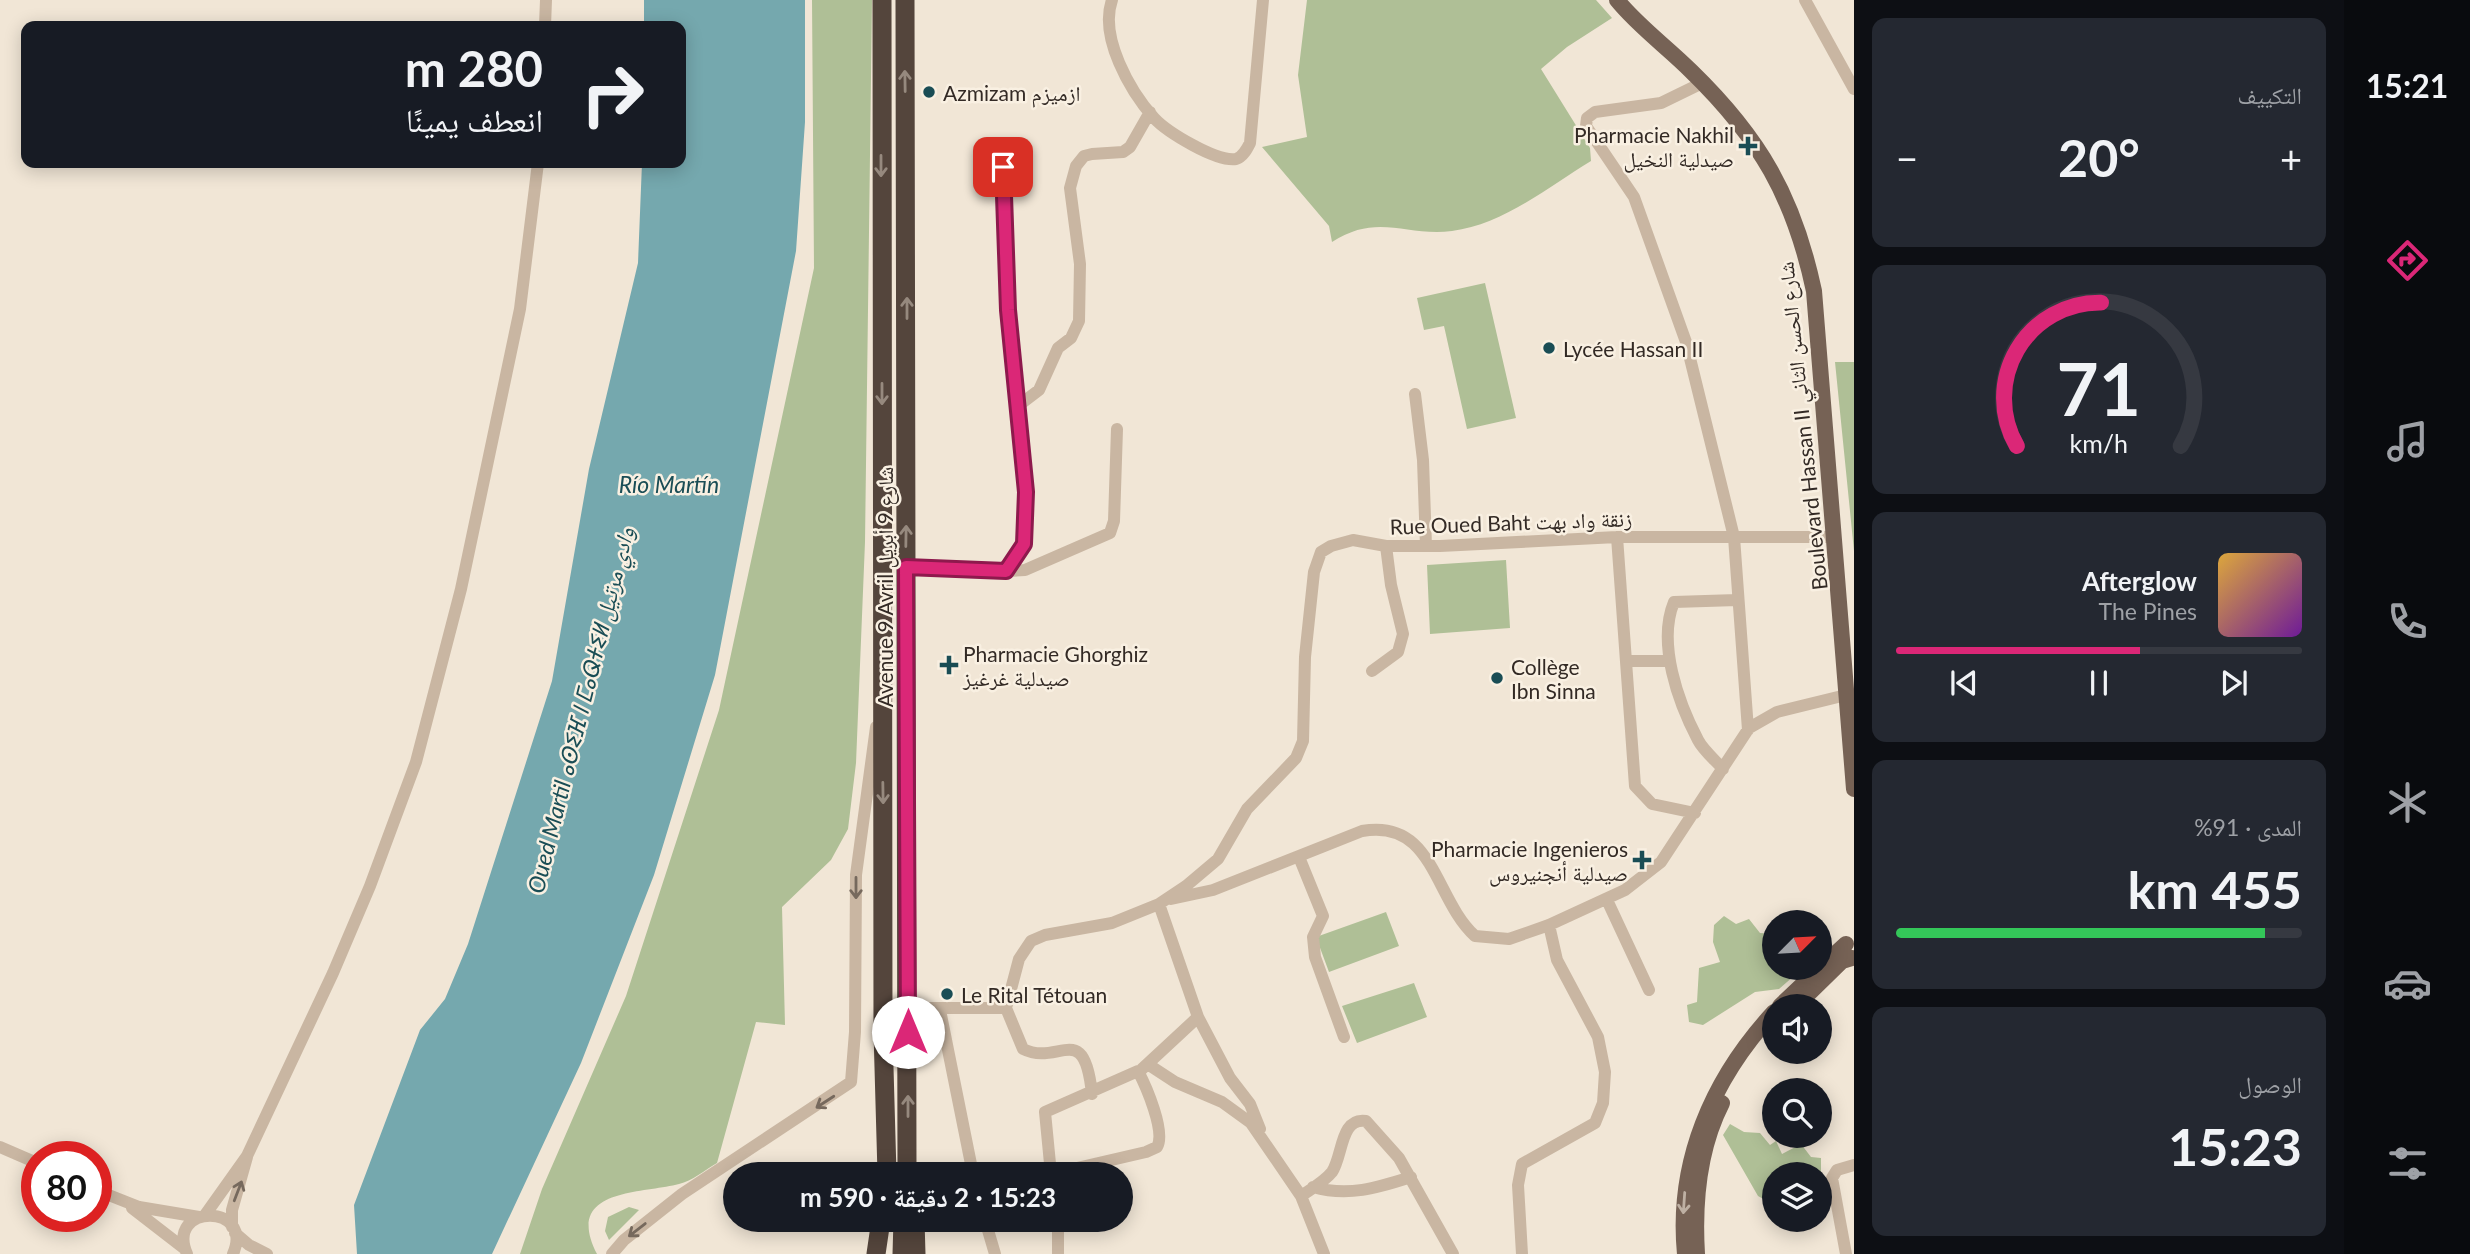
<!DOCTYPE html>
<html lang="ar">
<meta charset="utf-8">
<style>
:root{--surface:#171b24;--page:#242831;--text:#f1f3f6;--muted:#9ea1a6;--line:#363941;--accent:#db2777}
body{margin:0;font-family:Lato,"Noto Naskh Arabic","Noto Sans Tifinagh",sans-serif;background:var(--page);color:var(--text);direction:rtl;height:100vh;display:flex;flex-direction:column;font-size:26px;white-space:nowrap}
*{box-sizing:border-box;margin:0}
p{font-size:23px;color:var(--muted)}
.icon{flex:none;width:38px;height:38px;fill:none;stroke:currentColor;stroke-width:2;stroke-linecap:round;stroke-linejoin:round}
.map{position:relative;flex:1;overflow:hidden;direction:ltr}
.drawer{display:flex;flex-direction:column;gap:18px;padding:18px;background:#0d0f14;width:490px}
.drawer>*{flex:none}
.banner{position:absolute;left:21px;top:21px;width:665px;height:147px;border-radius:14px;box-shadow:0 4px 18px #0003;direction:rtl;background:#171b24;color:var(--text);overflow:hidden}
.needle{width:46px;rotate:66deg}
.tools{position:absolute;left:1762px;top:910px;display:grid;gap:14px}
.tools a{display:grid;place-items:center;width:70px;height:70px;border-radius:50%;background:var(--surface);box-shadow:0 4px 18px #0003;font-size:35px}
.speed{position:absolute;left:21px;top:1141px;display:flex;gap:14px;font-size:35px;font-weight:700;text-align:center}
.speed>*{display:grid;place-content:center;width:91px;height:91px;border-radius:50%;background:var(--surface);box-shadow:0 4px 18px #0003;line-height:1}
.speed .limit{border:10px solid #d22;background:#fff;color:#111}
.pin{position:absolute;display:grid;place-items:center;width:60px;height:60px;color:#fff;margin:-30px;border-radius:14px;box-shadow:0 4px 10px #0006}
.me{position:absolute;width:77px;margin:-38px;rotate:0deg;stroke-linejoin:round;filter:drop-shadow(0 0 5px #0008)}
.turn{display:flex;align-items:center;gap:24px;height:147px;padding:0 28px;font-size:32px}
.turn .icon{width:91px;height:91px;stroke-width:2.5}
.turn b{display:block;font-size:49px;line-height:60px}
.big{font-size:52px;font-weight:700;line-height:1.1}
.drawer .tile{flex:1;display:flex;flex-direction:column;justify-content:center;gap:10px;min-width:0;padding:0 24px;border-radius:14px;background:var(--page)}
.drawer .dial{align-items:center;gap:0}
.dial svg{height:182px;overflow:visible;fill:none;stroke:var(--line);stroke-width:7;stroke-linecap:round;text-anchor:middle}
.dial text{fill:var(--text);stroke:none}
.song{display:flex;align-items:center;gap:21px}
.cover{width:84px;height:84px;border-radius:10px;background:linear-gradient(135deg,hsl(40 70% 55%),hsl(280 70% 35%))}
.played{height:7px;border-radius:4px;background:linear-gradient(90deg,var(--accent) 60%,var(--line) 60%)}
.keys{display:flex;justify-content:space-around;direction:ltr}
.heat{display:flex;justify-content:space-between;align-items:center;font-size:38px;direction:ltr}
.charge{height:10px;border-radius:5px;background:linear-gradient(90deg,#34c759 91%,var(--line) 0)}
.trip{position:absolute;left:723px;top:1162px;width:410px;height:70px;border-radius:35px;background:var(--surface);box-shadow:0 4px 18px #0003;font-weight:700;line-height:70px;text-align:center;direction:rtl}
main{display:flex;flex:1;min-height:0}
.menu{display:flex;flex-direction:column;width:126px;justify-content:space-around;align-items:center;background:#090b0e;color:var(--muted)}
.menu .icon{width:49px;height:49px}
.menu .selected{color:var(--accent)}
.menu b{font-size:32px;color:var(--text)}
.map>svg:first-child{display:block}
</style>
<main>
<nav class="menu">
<b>15:21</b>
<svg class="icon selected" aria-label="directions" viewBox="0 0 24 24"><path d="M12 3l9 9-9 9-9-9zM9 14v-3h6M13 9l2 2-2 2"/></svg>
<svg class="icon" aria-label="music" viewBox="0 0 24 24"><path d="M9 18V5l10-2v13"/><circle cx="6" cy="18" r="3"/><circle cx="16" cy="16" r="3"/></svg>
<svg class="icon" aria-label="phone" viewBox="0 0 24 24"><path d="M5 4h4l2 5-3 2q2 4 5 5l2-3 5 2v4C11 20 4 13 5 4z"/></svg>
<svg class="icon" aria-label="climate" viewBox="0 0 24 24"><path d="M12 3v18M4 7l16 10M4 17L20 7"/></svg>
<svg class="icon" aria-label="car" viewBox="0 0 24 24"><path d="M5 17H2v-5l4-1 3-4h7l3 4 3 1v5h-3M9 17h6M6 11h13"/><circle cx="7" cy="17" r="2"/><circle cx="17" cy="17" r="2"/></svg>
<svg class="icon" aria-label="filters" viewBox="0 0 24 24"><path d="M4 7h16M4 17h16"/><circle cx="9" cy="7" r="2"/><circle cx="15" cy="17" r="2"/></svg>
</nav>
<section class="drawer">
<div class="tile"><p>التكييف</p>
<div class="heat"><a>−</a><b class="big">20°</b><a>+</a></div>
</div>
<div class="tile dial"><svg viewBox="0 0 100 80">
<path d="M14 69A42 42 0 1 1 86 69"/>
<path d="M14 69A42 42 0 0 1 51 6" stroke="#db2777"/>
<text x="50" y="56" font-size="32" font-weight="700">71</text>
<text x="50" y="72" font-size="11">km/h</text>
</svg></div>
<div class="tile">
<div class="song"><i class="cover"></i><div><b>Afterglow</b><p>The Pines</p></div></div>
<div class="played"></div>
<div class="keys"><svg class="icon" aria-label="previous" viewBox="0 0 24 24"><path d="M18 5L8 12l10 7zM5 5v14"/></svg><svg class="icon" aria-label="pause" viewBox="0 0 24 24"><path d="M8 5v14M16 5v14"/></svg><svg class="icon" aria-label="next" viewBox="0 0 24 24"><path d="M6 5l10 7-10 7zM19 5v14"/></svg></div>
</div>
<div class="tile"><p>المدى · 91%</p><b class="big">455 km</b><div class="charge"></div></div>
<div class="tile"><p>الوصول</p><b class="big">15:23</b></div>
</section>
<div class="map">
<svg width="1854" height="1254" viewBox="0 0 1854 1254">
<rect width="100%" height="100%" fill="#f1e6d6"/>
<path fill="#afbf96" d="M812 0H872L865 542 856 763 848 829 831 860 782 907 785 1025 756 1022 717 1163C705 1170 692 1181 679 1184 641 1194 563 1188 597 1254H520L542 1189 626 996 719 710 814 268Z
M1307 0H1596L1612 18 1567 47 1541 69 1590 148 1591 161C1548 187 1503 225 1452 231 1406 237 1378 212 1332 242L1329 226 1262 147 1307 137 1298 75Z
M1485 283 1516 418 1467 429 1444 326 1424 330 1417 298Z
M1835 362H1854V551Z
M1506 560 1510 628 1430 634 1427 565Z
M1386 912 1399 946 1329 972 1316 937Z
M1724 916 1736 924 1749 919 1760 933 1774 934V968H1803L1779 989 1755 992 1703 1025 1689 1022 1687 1005 1697 1002 1699 968 1720 962 1713 942 1714 925Z
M1414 983 1427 1017 1357 1043 1342 1006Z
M1730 1124 1744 1132 1760 1133 1770 1145 1776 1141 1782 1154 1801 1144 1811 1157 1821 1158V1184L1820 1174H1774V1205L1758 1196 1723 1135Z
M629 1207 639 1210 609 1240 605 1231 608 1217Z"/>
<path fill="#75a8ae" d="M644 0H805V122L796 251 715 675 654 875 581 1063 492 1254H357L354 1205 420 1030 445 999 468 944 552 681 589 469 638 263 642 163H681V26H644Z"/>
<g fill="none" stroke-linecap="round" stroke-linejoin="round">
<path stroke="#c9b6a2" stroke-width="12" d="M1112 0C1099 37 1130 91 1154 118 1167 132 1216 162 1236 159 1243 157 1247 149 1250 143L1263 0
M1805 0 1854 89
M545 26 546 0
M1702 83 1661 103 1595 112 1587 118 1586 126 1634 197 1686 342 1734 537 1748 730
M1415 394 1423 460 1426 546
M1018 406 1039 390 1058 348 1071 338 1079 321 1080 264 1070 188 1076 166 1084 156 1092 154 1123 152 1130 147 1150 112
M1617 537 1635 786 1652 804 1695 813
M906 567 1006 571 1024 544 1026 492 1008 310 1003 167
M1006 571 1025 570 1110 533 1114 521 1117 429
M1626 661H1670
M1372 671 1398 652 1403 634 1391 585 1386 546
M1723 769C1715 760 1703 750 1698 740 1678 702 1657 643 1674 602L1737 600
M1299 857 1323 916 1313 937 1315 957 1344 1037
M1171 899 1213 890 1362 831C1434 818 1434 899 1475 936L1509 939 1549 925 1625 890 1661 862 1749 728 1777 712 1846 695
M1607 900 1649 990
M908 1008H1006L1019 959 1031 941 1045 935 1112 923 1159 904 1186 886 1218 859 1247 809 1296 758 1303 741 1305 657 1314 572 1321 552 1331 546 1353 540 1386 546H1440L1617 537H1835
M1006 1008 1023 1049C1059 1067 1084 1018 1092 1094
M940 1010 973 1174
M1198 1017 1230 1078 1250 1104 1260 1129
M1149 1065 1175 1082 1222 1102 1251 1123 1301 1196 1324 1254
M1142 1069 1198 1017 1159 904
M0 1147 37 1163
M1048 1174H1051L1146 1152 1157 1147C1166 1132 1146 1086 1138 1071L1045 1112 1051 1174
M1313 1187C1348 1197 1377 1188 1411 1177
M96 1190 139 1207 199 1217
M1301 1196C1311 1189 1324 1182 1332 1172 1343 1156 1340 1117 1366 1121L1399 1158 1453 1254
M132 1208 185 1249
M205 1215 247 1156 333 973 370 886 416 762 461 589 520 309 538 163
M985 1220 995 1254
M232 1227V1210L247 1157
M235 1233 249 1245 267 1254
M187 1254C165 1203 255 1203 233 1254
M612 1254 624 1240 682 1194 851 1082 855 1032 856 875 876 727
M1058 1254V1220
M1522 1254 1518 1185 1522 1164 1595 1123 1603 1103 1605 1072 1598 1037 1557 960 1549 925
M1846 1254 1832 1178 1837 1170 1854 1165"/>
<path stroke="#766255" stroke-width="16" d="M1617 0C1638 26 1667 47 1691 71 1760 138 1794 197 1814 291L1854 789
M1822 966 1846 944
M1780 1006 1820 968
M1796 1006 1842 961 1852 958
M1685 1254C1676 1162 1712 1079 1774 1012
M1697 1254C1694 1204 1699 1148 1722 1103"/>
<path stroke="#54453c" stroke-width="19" d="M882 0 883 1032 887 1174
M905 0 907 1174
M915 1220 916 1254
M876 1254 881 1220
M902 1254 903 1220"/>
</g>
<defs><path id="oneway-shaft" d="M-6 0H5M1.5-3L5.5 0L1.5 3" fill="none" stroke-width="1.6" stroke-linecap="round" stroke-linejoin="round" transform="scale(1.75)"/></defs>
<g stroke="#96897e">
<use href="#oneway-shaft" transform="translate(905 81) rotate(-91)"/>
<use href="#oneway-shaft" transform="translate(881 166) rotate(90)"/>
<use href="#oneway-shaft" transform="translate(907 308) rotate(-90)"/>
<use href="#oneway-shaft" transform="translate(882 394) rotate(90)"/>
<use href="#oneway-shaft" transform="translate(906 536) rotate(-89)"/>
<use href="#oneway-shaft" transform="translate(883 793) rotate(89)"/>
<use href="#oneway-shaft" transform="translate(908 1106) rotate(-90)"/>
</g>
<g stroke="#76695d">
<use href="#oneway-shaft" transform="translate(856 888) rotate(90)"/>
<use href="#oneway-shaft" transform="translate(825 1102) rotate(147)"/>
<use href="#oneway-shaft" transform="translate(238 1191) rotate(-69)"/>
<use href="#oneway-shaft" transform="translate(637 1230) rotate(142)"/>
</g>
<use stroke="#beb0a3" href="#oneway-shaft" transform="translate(1684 1203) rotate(94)"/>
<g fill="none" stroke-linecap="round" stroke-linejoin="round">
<g stroke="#8e194d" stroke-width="18">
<path id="route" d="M908 1032 906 567 1006 571 1024 544 1026 492 1008 310 1003 167"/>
</g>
<use href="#route" stroke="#db2777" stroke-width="12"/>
</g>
<g fill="#1a4d55" stroke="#f9f0e2" stroke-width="2.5">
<circle cx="929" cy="92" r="7"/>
<path d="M1744.5 135.5h7v7h7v7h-7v7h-7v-7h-7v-7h7z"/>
<circle cx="1549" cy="348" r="7"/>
<path d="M945.5 654.5h7v7h7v7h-7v7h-7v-7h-7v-7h7z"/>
<circle cx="1497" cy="678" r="7"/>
<path d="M1638.5 849.5h7v7h7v7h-7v7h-7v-7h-7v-7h7z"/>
<circle cx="947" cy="994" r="7"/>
</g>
<g text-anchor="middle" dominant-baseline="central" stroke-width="5" stroke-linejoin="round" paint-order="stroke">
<g font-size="21" fill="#332a25" stroke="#f9f0e2" text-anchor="start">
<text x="943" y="92">Azmizam ازميزم</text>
<text x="1734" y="134" text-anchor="end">Pharmacie Nakhil<tspan x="1734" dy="24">صيدلية النخيل</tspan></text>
<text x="1563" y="348">Lycée Hassan II</text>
<text x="963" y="653">Pharmacie Ghorghiz<tspan x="963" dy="24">صيدلية غرغيز</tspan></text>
<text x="1511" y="666">Collège<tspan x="1511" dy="24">Ibn Sinna</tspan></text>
<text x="1628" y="848" text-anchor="end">Pharmacie Ingenieros<tspan x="1628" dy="24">صيدلية أنجنيروس</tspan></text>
<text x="961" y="994">Le Rital Tétouan</text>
</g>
<g font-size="21" fill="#332a25" stroke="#f9f0e2">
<text transform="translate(1802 426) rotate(-96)">Boulevard Hassan II شارع الحسن الثاني</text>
<text transform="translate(1511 522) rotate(-2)">Rue Oued Baht زنقة واد بهت</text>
<text transform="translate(884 587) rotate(-90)">Avenue 9 Avril شارع 9 أبريل</text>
</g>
<g font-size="23" font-style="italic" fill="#1a4d55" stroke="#f9f0e2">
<text x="669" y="484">Río Martín</text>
<text transform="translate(580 710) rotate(-76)">Oued Martil ⴰⵙⵉⴼ ⵏ ⵎⴰⵕⵜⵉⵍ وادي مرتيل</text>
</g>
</g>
</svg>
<div class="tools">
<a><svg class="needle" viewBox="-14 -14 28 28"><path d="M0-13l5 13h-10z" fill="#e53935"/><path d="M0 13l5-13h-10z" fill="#9ea1a6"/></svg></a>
<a><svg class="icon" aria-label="sound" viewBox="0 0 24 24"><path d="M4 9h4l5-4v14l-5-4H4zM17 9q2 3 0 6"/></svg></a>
<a><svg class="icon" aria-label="search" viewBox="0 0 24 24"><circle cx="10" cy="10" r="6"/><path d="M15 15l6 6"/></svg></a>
<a><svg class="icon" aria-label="layers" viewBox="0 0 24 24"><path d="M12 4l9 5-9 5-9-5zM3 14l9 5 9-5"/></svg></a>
</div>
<div class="speed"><div class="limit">80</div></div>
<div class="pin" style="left:1003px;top:167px;background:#d93025"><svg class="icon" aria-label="arrive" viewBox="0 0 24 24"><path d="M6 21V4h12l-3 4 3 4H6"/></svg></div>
<svg class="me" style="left:908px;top:1032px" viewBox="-20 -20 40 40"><circle r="19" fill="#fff"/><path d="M0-13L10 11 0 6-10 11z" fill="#db2777"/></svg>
<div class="trip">15:23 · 2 دقيقة · 590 m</div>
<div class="banner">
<div class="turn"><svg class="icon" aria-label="right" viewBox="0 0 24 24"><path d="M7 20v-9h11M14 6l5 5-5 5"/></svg><div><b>280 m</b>انعطف يمينًا</div></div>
</div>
</div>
</main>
